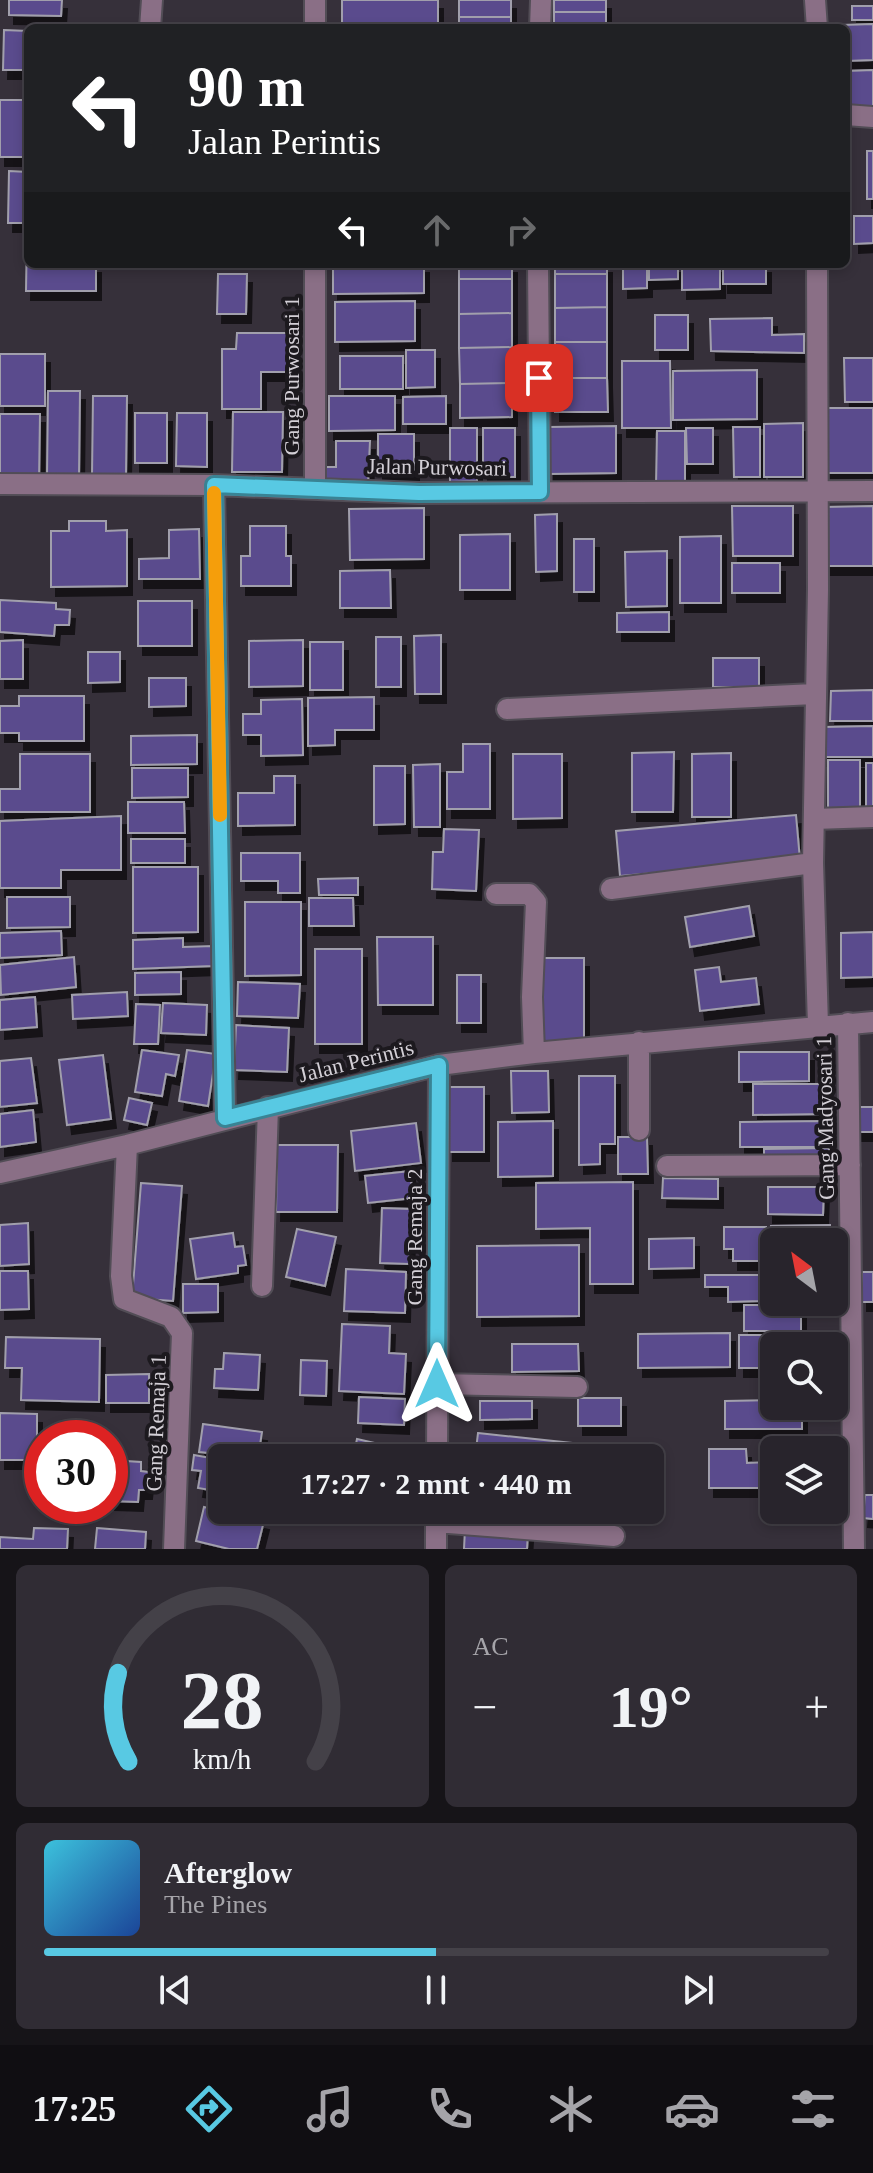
<!DOCTYPE html>
<html lang="id">
<meta charset="utf-8">
<style>
:root{--surface:#28242c;--page:#302c34;--text:#f1f3f6;--muted:#a5a4a9;--line:#444148;--accent:#58c9e3}
body{margin:0;font-family:"Times New Roman",serif;background:var(--page);color:var(--text);height:100vh;display:flex;flex-direction:column;font-size:30px;white-space:nowrap}
*{box-sizing:border-box;margin:0}
p{font-size:26px;color:var(--muted)}
.icon{flex:none;width:44px;height:44px;fill:none;stroke:currentColor;stroke-width:2;stroke-linecap:round;stroke-linejoin:round}
.map{position:relative;height:1549px;overflow:hidden}
.panel{display:flex;flex-direction:column;gap:16px;padding:16px;background:#161418;flex:1}
.panel>*{flex:none}
.guide{position:absolute;left:24px;top:24px;width:826px;height:244px;border-radius:12px;box-shadow:0 4px 12px #0003,0 0 0 2px var(--line);background:#202124;color:#fff;overflow:hidden}
.needle{width:52px;rotate:328deg}
.tools{position:absolute;left:760px;top:1228px;display:grid;gap:16px}
.tools a{display:grid;place-items:center;width:88px;height:88px;border-radius:12px;background:var(--surface);box-shadow:0 4px 12px #0003,0 0 0 2px var(--line);font-size:40px}
.speed{position:absolute;left:24px;top:1420px;display:flex;gap:16px;font-size:40px;font-weight:700;text-align:center}
.speed>*{display:grid;place-content:center;width:104px;height:104px;border-radius:50%;background:var(--surface);box-shadow:0 4px 12px #0003,0 0 0 2px var(--line);line-height:1}
.speed .limit{border:12px solid #d22;background:#fff;color:#111}
.pin{position:absolute;display:grid;place-items:center;width:68px;height:68px;color:#fff;margin:-34px;border-radius:16px;box-shadow:0 4px 12px #0006}
.me{position:absolute;width:88px;margin:-44px;rotate:0deg;stroke-linejoin:round;filter:drop-shadow(0 0 6px #0008)}
.turn{display:flex;align-items:center;gap:28px;height:168px;padding:0 32px;font-size:36px}
.turn .icon{width:104px;height:104px;stroke-width:2.5}
.turn b{display:block;font-size:56px;line-height:68px}
.lanes{display:flex;align-items:center;height:76px;padding:0 32px;background:#0003;justify-content:center;gap:40px;direction:ltr}
.lanes .off{opacity:.35}
.big{font-size:60px;font-weight:700;line-height:1.1}
.panel .widget{flex:1;display:flex;flex-direction:column;justify-content:center;gap:12px;min-width:0;padding:0 28px;border-radius:12px;background:var(--page)}
.panel .dial{align-items:center;gap:0}
.dial svg{height:208px;overflow:visible;fill:none;stroke:var(--line);stroke-width:7;stroke-linecap:round;text-anchor:middle}
.dial text{fill:var(--text);stroke:none}
.song{display:flex;align-items:center;gap:24px}
.cover{width:96px;height:96px;border-radius:12px;background:linear-gradient(135deg,hsl(190 70% 55%),hsl(220 70% 35%))}
.played{height:8px;border-radius:4px;background:linear-gradient(90deg,var(--accent) 50%,var(--line) 50%)}
.keys{display:flex;justify-content:space-around;direction:ltr}
.heat{display:flex;justify-content:space-between;align-items:center;font-size:44px;direction:ltr}
.panel .tiles{flex:1;display:grid;gap:16px;grid-template-columns:1fr 1fr}
.widget:last-child{grid-column:span 2}
.trip{position:absolute;left:208px;top:1444px;width:456px;height:80px;border-radius:12px;background:var(--surface);box-shadow:0 4px 12px #0003,0 0 0 2px var(--line);font-weight:700;line-height:80px;text-align:center}
.tabs{display:flex;height:128px;justify-content:space-around;align-items:center;background:#100e12;color:var(--muted)}
.tabs .icon{width:56px;height:56px}
.tabs .selected{color:var(--accent)}
.tabs b{font-size:36px;color:var(--text)}
.map>svg:first-child{display:block}
</style>
<div class="map">
<svg width="873" height="1549" viewBox="0 0 873 1549">
<defs>
<filter id="shadow"><feDropShadow dx="5" dy="9" stdDeviation="0" flood-color="#0009"/></filter>
</defs>
<rect width="100%" height="100%" fill="#36303a"/>
<path fill="#5a4b8d" stroke="#a19fac" stroke-width="2" filter="url(#shadow)" d="M9 0H62L61 16 9 15Z
M342 0H438V27L342 28Z
M459 0H511V17H459Z
M554 0H606V12H554Z
M852 6H873V20H852Z
M554 12H606V28H554Z
M459 17H511V28H459Z
M873 24V60L846 61V28H841V25Z
M4 30 28 31V70H3Z
M873 70V110H846V71Z
M0 100H28V157H0Z
M867 151H873V199H867Z
M9 171 28 172V223H8Z
M854 216H873V243L854 244Z
M27 231 28 264H96V291H26Z
M333 264H424V293L333 294Z
M459 264H512V279H459Z
M555 264H607V274H555Z
M623 264H647V288L623 289Z
M649 264H678V279L649 280Z
M682 264H720V289L682 290Z
M723 264H766V284H723Z
M218 274H247L246 314H217Z
M555 274H607V307L555 308Z
M459 279H512V313L459 314Z
M415 301V341L335 342V302Z
M607 307V342H555V308Z
M512 313V347L459 348V314Z
M655 315H688V350H655Z
M772 318V335L804 334V353L711 351 710 319Z
M237 333H289L288 372H261V409H222V349H236Z
M555 342H607V378H555Z
M512 347V383L460 384 459 348Z
M406 350H435V387L406 388Z
M0 354H45V406H0Z
M340 356H403V389H340Z
M844 358H873V402H845Z
M622 361H670L671 428H622Z
M757 370V419L673 420V371Z
M555 378H607L608 412H555Z
M512 383V417L460 418V384Z
M48 391H80L79 477 47 476Z
M93 396H127L126 475H92Z
M329 396H395V430L329 431Z
M446 396V424H403V397Z
M826 408H873V473H826Z
M233 412H283L282 472H232Z
M135 413H167V463H135Z
M177 413H207V467L176 466Z
M0 414H40L39 483H0Z
M803 423V477H764V424Z
M616 426V473L549 474V427Z
M733 427H760V477H734Z
M450 428H477V481L450 482Z
M483 428H515V477H483Z
M686 428H713V464H687Z
M657 431H685V486H656Z
M378 434H414V475H378Z
M336 441H370L368 484 324 485V467H336Z
M732 506H793V556H733Z
M873 506V566H823V507Z
M424 508V559L350 560 349 509Z
M557 514V571L536 572 535 515Z
M69 521H106V531L127 530V586L51 587V531H69Z
M250 526H286V556H291V586H241V556H250Z
M199 529 200 579H139V559L169 558V530Z
M510 534V590H460V535Z
M721 536V603H680V537Z
M574 539H594V592H574Z
M667 551V606L626 607 625 552Z
M732 563H780V593H732Z
M390 570 391 608H340V571Z
M0 600 56 603V609L70 610 69 625H55L54 636 0 632Z
M138 601H192V646H138Z
M669 612V632H617V613Z
M441 635V694H415L414 636Z
M376 637H401V687H376Z
M23 640V679H0V641Z
M303 640V686L249 687V641Z
M310 642H343V690H310Z
M88 652H120V682L88 683Z
M713 658H759V687H713Z
M149 678H186V706L149 707Z
M873 690V721H830L831 691Z
M19 696H84V741H19V733H0V706H19Z
M374 697V730H335V745L308 746V698Z
M302 699 303 755 261 756V735H243V714H261V700Z
M873 726V757H822V727Z
M197 735V764L131 765V736Z
M463 744H490V809H447V772H463Z
M674 752 673 812H632V753Z
M731 753V817H692V754Z
M20 754H90V812H0V789H20Z
M513 754H562V818L513 819Z
M828 760H860V810H828Z
M866 763H873V809H866Z
M440 764V827H414L413 765Z
M374 766H405V824L374 825Z
M132 768H188V797L132 798Z
M274 776H295V825L238 826V793H274Z
M128 802H184L185 833H128Z
M796 815 800 860 620 876 616 831Z
M121 816V870H61V888H0V821Z
M444 829 479 830 476 891 432 889 433 852H443Z
M131 839H185V863H131Z
M241 853H300V893H278V881H241Z
M133 867H198V932L133 933Z
M358 878V895H319L318 879Z
M7 897H70V927L7 928Z
M309 898H353L354 926H309Z
M245 902H301V975L245 976Z
M749 906 754 936 690 947 685 917Z
M61 931 62 955 0 958V933Z
M873 932V977L841 978V933Z
M377 937H433V1005H378Z
M183 938V947L213 946V966L133 969V940Z
M315 949H362V1044H315Z
M74 957 76 987 1 995 0 965Z
M540 958H584V1044H540Z
M719 967 721 982 756 978 759 1004 700 1011 695 970Z
M181 972V994L135 995V973Z
M457 975H481V1023H457Z
M238 982 300 984 298 1018 237 1016Z
M127 992 128 1016 73 1019 72 995Z
M35 997 37 1027 0 1030V1000Z
M163 1003 207 1005 206 1035 161 1033Z
M136 1004 160 1005 158 1044H134Z
M236 1025 289 1028 287 1072 234 1070Z
M142 1050 179 1055 175 1076 166 1074 162 1096 135 1092Z
M187 1050 216 1054 208 1106 179 1101Z
M739 1052H809V1081L739 1082Z
M103 1055 111 1119 67 1125 59 1060Z
M31 1058 37 1103 0 1107V1061Z
M511 1071H548L549 1112 512 1113Z
M579 1076H615V1144H600V1164L579 1165Z
M753 1084H827V1114L753 1115Z
M448 1087H484V1152H448Z
M129 1098 152 1103 147 1125 124 1120Z
M857 1107H873V1132H857Z
M33 1110 36 1142 0 1147V1114Z
M553 1121V1176L498 1177V1122Z
M829 1121V1147H740V1122Z
M416 1123 421 1163 355 1171 351 1131Z
M618 1137H647L648 1174H618Z
M277 1145H338L337 1212H276Z
M829 1148V1161H764V1149Z
M410 1171 413 1198 368 1203 365 1176Z
M663 1178 718 1179V1199L662 1198Z
M633 1182V1284H590V1228L536 1229V1183Z
M141 1183 182 1186 173 1301 132 1298Z
M768 1187H824L823 1215 768 1214Z
M382 1208 411 1209 409 1264 380 1263Z
M28 1223 29 1264 0 1266V1225Z
M830 1225V1242H774V1260H772L771 1226Z
M724 1227H766V1261H733V1249H724Z
M297 1229 336 1237 325 1286 286 1277Z
M233 1233 235 1247 243 1246 246 1265 238 1266V1273L196 1279 190 1239Z
M694 1238V1268L649 1269V1239Z
M579 1245V1316L477 1317V1246Z
M346 1269 406 1272 405 1313 344 1311Z
M0 1271H28L29 1309 0 1310Z
M862 1272H873V1302H862Z
M705 1275H761V1301L728 1302V1287H705Z
M183 1284H218V1312L183 1313Z
M744 1305H801V1331H744Z
M342 1324 390 1326 389 1353 406 1354 404 1394 339 1391Z
M730 1333V1367L638 1368V1334Z
M739 1335H791V1346H774V1368H739Z
M6 1337 100 1339 99 1402 21 1400 22 1368H5Z
M833 1338V1346H799V1339Z
M512 1344H578L579 1371 512 1372Z
M224 1353 260 1355 258 1390 214 1388 215 1369H223Z
M301 1360 327 1361 326 1396 300 1395Z
M149 1374V1403H106V1375Z
M359 1397 405 1399 404 1425 358 1423Z
M578 1398H621V1426H578Z
M774 1400V1406H802V1429H725V1401Z
M480 1401H532V1419L480 1420Z
M0 1413 37 1414V1460H0Z
M203 1424 262 1432 258 1458 199 1452Z
M478 1433 581 1444 579 1458H475Z
M357 1439 401 1449 399 1458H353Z
M709 1449H746L747 1463 774 1462V1488H709Z
M194 1455 222 1460V1492L198 1488 201 1471 192 1470Z
M110 1460 141 1462V1471L149 1472 147 1490H139L138 1502 110 1501Z
M865 1495H873V1519L863 1518Z
M204 1507 264 1521 257 1549H229L196 1541Z
M34 1528 68 1529 67 1549H0V1537L33 1539Z
M97 1528 146 1532 145 1549H95Z
M465 1529 528 1533 527 1549H464Z"/>
<g fill="none" stroke-linecap="round" stroke-linejoin="round">
<g stroke="#524d56" stroke-width="24">
<path id="minor" d="M815 0 817 28
M150 28 152 0
M315 28V0
M540 28 541 0
M846 115 873 117
M538 264 540 492
M817 264 818 589 813 863 818 1025
M0 484 214 485 419 493 873 491
M214 485 225 1118
M315 488V264
M507 709 814 694
M814 819 873 817
M611 889 813 863
M496 894H529L536 902 532 997 534 1053
M848 1023 854 1549
M639 1042V1130
M127 1145 121 1276 124 1299 171 1317 182 1333 174 1549
M667 1166 850 1165
M0 1173 127 1145 439 1065 534 1053 873 1022
M262 1286 268 1107
M437 1384 577 1387
M437 1458 439 1065
M436 1522 614 1536
M436 1549V1510"/>
</g>
<use href="#minor" stroke="#8a6f86" stroke-width="20"/>
</g>
<g fill="none" stroke-linecap="round" stroke-linejoin="round">
<g stroke="#398394" stroke-width="20">
<path id="route" d="M437 1384 439 1065 225 1118 214 485 419 493 540 492 539 378"/>
</g>
<use href="#route" stroke="#58c9e3" stroke-width="14"/>
<path stroke="#f59e0b" stroke-width="14" d="M214 493 220 815"/>
</g>
<g text-anchor="middle" dominant-baseline="central" stroke-width="8" stroke-linejoin="round" paint-order="stroke">
<g font-size="22" fill="#d3cfd6" stroke="#1c191e">
<text transform="translate(291 376) rotate(-90)">Gang Purwosari 1</text>
<text transform="translate(437 467) rotate(1)">Jalan Purwosari</text>
<text transform="translate(356 1061) rotate(-14)">Jalan Perintis</text>
<text transform="translate(825 1118) rotate(-91)">Gang Madyosari 1</text>
<text transform="translate(414 1237) rotate(-90)">Gang Remaja 2</text>
<text transform="translate(156 1423) rotate(-88)">Gang Remaja 1</text>
</g>
</g>
</svg>
<div class="tools">
<a><svg class="needle" viewBox="-14 -14 28 28"><path d="M0-13l5 13h-10z" fill="#e53935"/><path d="M0 13l5-13h-10z" fill="#a5a4a9"/></svg></a>
<a><svg class="icon" aria-label="search" viewBox="0 0 24 24"><circle cx="10" cy="10" r="6"/><path d="M15 15l6 6"/></svg></a>
<a><svg class="icon" aria-label="layers" viewBox="0 0 24 24"><path d="M12 4l9 5-9 5-9-5zM3 14l9 5 9-5"/></svg></a>
</div>
<div class="speed"><div class="limit">30</div></div>
<div class="pin" style="left:539px;top:378px;background:#d93025"><svg class="icon" aria-label="arrive" viewBox="0 0 24 24"><path d="M6 21V4h12l-3 4 3 4H6"/></svg></div>
<svg class="me" style="left:437px;top:1384px" viewBox="-20 -20 40 40"><path d="M0-17L14 15 0 8-14 15z" fill="#58c9e3" stroke="#fff" stroke-width="4"/></svg>
<div class="trip">17:27 · 2 mnt · 440 m</div>
<div class="guide">
<div class="turn"><svg class="icon" aria-label="left" viewBox="0 0 24 24"><path d="M17 20v-9H6M10 6l-5 5 5 5"/></svg><div><b>90 m</b>Jalan Perintis</div></div>
<div class="lanes"><svg class="icon" aria-label="left" viewBox="0 0 24 24"><path d="M17 20v-9H6M10 6l-5 5 5 5"/></svg><svg class="icon off" aria-label="ahead" viewBox="0 0 24 24"><path d="M12 20V5M6 11l6-6 6 6"/></svg><svg class="icon off" aria-label="right" viewBox="0 0 24 24"><path d="M7 20v-9h11M14 6l5 5-5 5"/></svg></div>
</div>
</div>
<section class="panel">
<div class="tiles">
<div class="widget dial"><svg viewBox="0 0 100 80">
<path d="M14 69A42 42 0 1 1 86 69"/>
<path d="M14 69A42 42 0 0 1 10 35" stroke="#58c9e3"/>
<text x="50" y="56" font-size="32" font-weight="700">28</text>
<text x="50" y="72" font-size="11">km/h</text>
</svg></div>
<div class="widget"><p>AC</p>
<div class="heat"><a>−</a><b class="big">19°</b><a>+</a></div>
</div>
<div class="widget">
<div class="song"><i class="cover"></i><div><b>Afterglow</b><p>The Pines</p></div></div>
<div class="played"></div>
<div class="keys"><svg class="icon" aria-label="previous" viewBox="0 0 24 24"><path d="M18 5L8 12l10 7zM5 5v14"/></svg><svg class="icon" aria-label="pause" viewBox="0 0 24 24"><path d="M8 5v14M16 5v14"/></svg><svg class="icon" aria-label="next" viewBox="0 0 24 24"><path d="M6 5l10 7-10 7zM19 5v14"/></svg></div>
</div>
</div>
</section>
<nav class="tabs">
<b>17:25</b>
<svg class="icon selected" aria-label="directions" viewBox="0 0 24 24"><path d="M12 3l9 9-9 9-9-9zM9 14v-3h6M13 9l2 2-2 2"/></svg>
<svg class="icon" aria-label="music" viewBox="0 0 24 24"><path d="M9 18V5l10-2v13"/><circle cx="6" cy="18" r="3"/><circle cx="16" cy="16" r="3"/></svg>
<svg class="icon" aria-label="phone" viewBox="0 0 24 24"><path d="M5 4h4l2 5-3 2q2 4 5 5l2-3 5 2v4C11 20 4 13 5 4z"/></svg>
<svg class="icon" aria-label="climate" viewBox="0 0 24 24"><path d="M12 3v18M4 7l16 10M4 17L20 7"/></svg>
<svg class="icon" aria-label="car" viewBox="0 0 24 24"><path d="M5 17H2v-5l4-1 3-4h7l3 4 3 1v5h-3M9 17h6M6 11h13"/><circle cx="7" cy="17" r="2"/><circle cx="17" cy="17" r="2"/></svg>
<svg class="icon" aria-label="filters" viewBox="0 0 24 24"><path d="M4 7h16M4 17h16"/><circle cx="9" cy="7" r="2"/><circle cx="15" cy="17" r="2"/></svg>
</nav>
